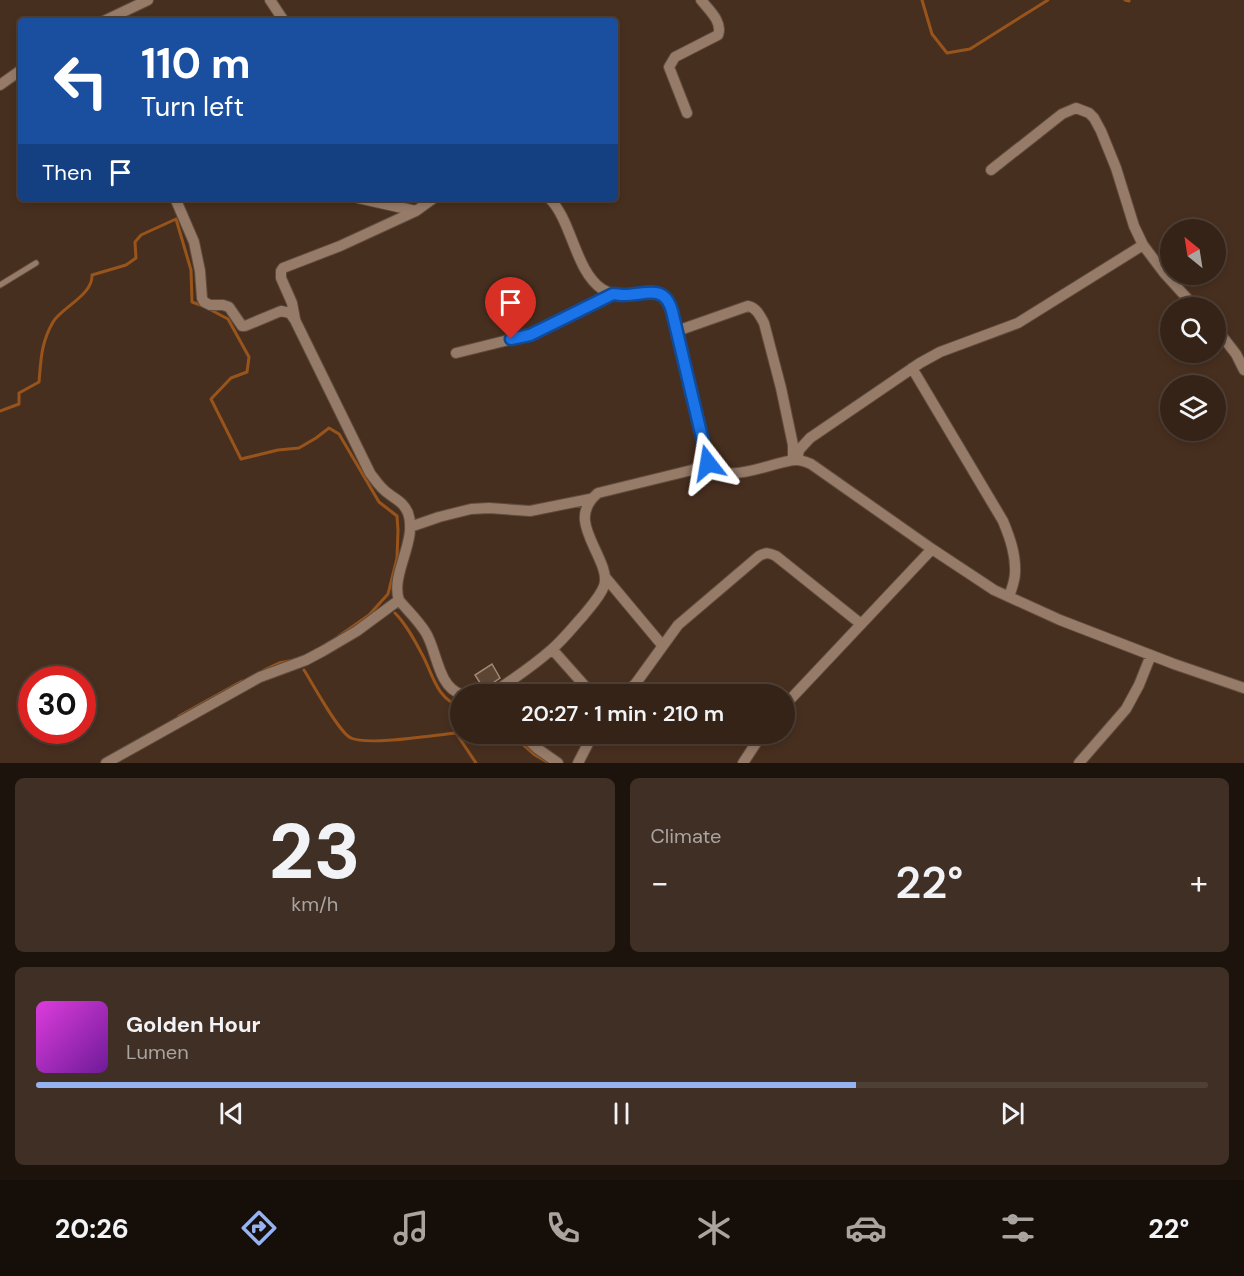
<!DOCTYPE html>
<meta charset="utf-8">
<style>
:root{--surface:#352317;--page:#402f24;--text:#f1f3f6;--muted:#aaa4a1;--line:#4f4036;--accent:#95b2f1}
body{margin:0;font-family:"DM Sans",sans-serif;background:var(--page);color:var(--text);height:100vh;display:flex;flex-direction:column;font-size:22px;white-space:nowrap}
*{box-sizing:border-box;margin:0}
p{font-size:20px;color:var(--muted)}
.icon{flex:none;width:33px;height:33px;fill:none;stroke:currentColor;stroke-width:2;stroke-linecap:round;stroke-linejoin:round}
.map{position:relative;height:763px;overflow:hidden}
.drawer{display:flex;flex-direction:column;gap:15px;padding:15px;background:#1d130d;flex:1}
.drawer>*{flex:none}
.guide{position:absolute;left:18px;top:18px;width:600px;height:183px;border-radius:6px;box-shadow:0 3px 9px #0003,0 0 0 2px var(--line);background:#1a4fa0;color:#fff;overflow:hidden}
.needle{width:39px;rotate:330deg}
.controls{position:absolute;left:1160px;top:219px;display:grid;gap:12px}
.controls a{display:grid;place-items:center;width:66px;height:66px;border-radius:50%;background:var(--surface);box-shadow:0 3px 9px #0003,0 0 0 2px var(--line);font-size:30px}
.speed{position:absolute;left:18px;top:666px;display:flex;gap:12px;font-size:30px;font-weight:700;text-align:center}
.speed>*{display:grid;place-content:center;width:78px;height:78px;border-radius:50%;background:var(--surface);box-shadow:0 3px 9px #0003,0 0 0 2px var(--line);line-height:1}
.speed .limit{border:9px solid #d22;background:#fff;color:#111}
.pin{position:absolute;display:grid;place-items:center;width:51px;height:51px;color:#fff;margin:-62px -26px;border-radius:50% 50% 50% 0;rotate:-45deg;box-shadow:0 0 6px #0007}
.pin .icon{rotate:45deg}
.me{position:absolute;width:66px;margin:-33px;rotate:346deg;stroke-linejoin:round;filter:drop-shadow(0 0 4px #0008)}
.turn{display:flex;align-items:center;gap:21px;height:126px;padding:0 24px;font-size:27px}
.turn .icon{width:78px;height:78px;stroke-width:2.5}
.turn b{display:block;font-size:42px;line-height:51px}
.then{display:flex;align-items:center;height:57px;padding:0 24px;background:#0003;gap:12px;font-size:22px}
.big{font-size:45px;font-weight:600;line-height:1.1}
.drawer .widget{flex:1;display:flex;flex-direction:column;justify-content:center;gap:9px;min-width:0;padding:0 21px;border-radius:9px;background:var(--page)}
.drawer .dial{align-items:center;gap:0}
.dial b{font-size:78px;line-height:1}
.song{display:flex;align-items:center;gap:18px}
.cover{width:72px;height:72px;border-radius:9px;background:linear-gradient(135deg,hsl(300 70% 55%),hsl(280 70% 35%))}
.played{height:6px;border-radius:3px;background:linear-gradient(90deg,var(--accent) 70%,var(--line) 70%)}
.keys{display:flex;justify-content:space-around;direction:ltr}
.heat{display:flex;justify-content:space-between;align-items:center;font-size:33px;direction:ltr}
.drawer .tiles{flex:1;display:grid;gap:15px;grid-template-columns:1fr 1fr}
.widget:last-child{grid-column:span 2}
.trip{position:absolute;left:450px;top:684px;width:345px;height:60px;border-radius:30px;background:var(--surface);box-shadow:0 3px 9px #0003,0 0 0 2px var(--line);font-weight:600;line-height:60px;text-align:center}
.dock{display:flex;height:96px;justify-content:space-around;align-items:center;background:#150e09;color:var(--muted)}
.dock .icon{width:42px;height:42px}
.dock .current{color:var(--accent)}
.dock b{font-size:27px;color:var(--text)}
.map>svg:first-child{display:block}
</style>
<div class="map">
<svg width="1244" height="763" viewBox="0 0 1244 763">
<rect width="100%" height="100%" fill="#472f1f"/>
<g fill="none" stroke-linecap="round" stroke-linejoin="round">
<path stroke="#98541b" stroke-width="3" d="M922 0 932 34 947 53 970 49 1048 0
M1125 0 1129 1
M209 309 228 319 249 357 247 372 231 378 211 399 241 459 278 450 299 448 316 438 329 428 339 434 379 502 397 516 398 530 397 558 388 594 369 615 339 636
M0 411 19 404V393L39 382C41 359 41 343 53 322 61 308 93 295 92 275L126 265 136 258 135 242 141 235 176 219 191 270 192 302 203 306
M395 613C407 625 416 643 424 658 433 676 438 700 460 706
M264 670 279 663 294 660
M304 670C313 684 339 733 351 738 369 746 434 735 456 733L476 763
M179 716 242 681
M511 734 535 755 549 763"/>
</g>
<path fill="#5d4534" stroke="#a48876" stroke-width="1.5" d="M492 664 500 678 484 689 475 675Z"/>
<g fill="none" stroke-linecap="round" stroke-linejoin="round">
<g stroke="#604d3e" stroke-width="7">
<path id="lane" d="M0 285 36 263"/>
</g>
<g stroke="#604d3e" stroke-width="12">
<path id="street" d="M270 0 284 21
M104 21 148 0
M0 85 21 70
M687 113 669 67 675 57 718 35C723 22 709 10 701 0
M991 170 1062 114 1076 108 1089 113 1094 118 1101 131 1116 168 1134 226 1143 245 1165 274 1196 308
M175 198 194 242 200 271 202 298 204 302 210 305H223L229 307 242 326H245L281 311 290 313 295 320 370 473C376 481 381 489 389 494 397 500 404 503 408 513 418 540 390 575 399 600 407 610 419 621 426 633 437 651 438 687 461 694
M358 198 416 211
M549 198C572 220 575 271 602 289 624 303 644 285 661 294 665 296 667 300 670 304L706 455C718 493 772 460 797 460 802 460 806 462 811 464L932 549 994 590 1060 620 1174 664 1244 688
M295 319 292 303 281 278V271L283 268 340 246 416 211 434 198
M1215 327 1236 354 1244 370
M677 331 748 306C757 308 760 316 764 323L781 388 793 445V457
M456 353 529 335 613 294
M912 368 1003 521C1010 538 1016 555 1015 573 1015 581 1011 590 1009 597
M797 460 799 450 810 438 920 363 940 352 1018 323 1143 245
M410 527 439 517 471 509 489 508 530 511 590 499
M606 578 662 645
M552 649 592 694
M491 694C512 680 532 667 551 650 563 640 572 628 583 616 590 607 600 597 604 586 606 580 605 574 603 568 594 541 570 516 598 493L692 470 708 463
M625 694 636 683 678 625 759 556C766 552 770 553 776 556L861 624
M784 706 932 549
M522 734 538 749 558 763
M106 763 260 677 306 660 323 651 357 631 399 600
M578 763 593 734
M743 763 762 734
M1079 763 1126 709 1139 685 1151 655"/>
</g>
<use href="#lane" stroke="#967b69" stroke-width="5"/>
<use href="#street" stroke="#967b69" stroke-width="10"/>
</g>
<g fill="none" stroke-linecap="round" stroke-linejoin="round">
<g stroke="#114b97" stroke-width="15">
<path id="route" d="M511 339 530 335 613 294C616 294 619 295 622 295 643 296 664 282 672 311L708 463"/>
</g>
<use href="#route" stroke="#1a73e8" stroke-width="10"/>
</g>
</svg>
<div class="controls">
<a><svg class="needle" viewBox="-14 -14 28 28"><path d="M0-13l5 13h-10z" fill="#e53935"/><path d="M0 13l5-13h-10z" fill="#aaa4a1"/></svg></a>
<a><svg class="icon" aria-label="search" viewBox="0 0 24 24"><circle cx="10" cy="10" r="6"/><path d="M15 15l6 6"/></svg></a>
<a><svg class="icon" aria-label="layers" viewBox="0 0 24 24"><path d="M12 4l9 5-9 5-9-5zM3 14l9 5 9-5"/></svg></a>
</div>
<div class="speed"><div class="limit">30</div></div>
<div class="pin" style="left:511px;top:339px;background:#d93025"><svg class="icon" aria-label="arrive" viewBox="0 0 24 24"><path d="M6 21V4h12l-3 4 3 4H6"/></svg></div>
<svg class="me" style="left:708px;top:463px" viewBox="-20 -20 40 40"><path d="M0-17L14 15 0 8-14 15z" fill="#1a73e8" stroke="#fff" stroke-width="4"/></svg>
<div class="trip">20:27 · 1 min · 210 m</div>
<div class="guide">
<div class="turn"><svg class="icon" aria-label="left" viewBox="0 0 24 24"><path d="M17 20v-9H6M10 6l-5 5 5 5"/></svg><div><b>110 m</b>Turn left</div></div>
<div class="then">Then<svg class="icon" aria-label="arrive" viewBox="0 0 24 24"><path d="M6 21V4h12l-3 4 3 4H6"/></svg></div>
</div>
</div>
<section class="drawer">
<div class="tiles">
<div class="widget dial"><b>23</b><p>km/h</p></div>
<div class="widget"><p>Climate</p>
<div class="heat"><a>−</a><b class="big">22°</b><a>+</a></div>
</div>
<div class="widget">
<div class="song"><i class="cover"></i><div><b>Golden Hour</b><p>Lumen</p></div></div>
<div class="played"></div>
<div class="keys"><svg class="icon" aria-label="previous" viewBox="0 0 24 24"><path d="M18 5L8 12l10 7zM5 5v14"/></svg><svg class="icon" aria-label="pause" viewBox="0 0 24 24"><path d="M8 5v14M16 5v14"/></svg><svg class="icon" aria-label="next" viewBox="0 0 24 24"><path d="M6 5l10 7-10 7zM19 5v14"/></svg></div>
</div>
</div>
</section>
<nav class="dock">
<b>20:26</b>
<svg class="icon current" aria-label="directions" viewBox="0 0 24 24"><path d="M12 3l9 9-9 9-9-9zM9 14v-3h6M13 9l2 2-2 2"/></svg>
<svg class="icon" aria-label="music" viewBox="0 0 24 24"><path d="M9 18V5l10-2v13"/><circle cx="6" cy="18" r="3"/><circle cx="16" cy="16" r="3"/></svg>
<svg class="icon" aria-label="phone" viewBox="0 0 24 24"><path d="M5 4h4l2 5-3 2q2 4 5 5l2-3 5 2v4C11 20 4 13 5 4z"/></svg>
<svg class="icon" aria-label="climate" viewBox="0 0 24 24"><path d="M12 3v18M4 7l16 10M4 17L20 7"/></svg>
<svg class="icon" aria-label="car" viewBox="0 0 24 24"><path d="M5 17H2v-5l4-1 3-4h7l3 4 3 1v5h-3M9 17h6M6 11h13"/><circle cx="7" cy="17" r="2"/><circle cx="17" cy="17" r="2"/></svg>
<svg class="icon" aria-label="filters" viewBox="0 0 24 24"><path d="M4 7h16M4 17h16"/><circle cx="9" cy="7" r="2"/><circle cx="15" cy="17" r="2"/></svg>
<b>22°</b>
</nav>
